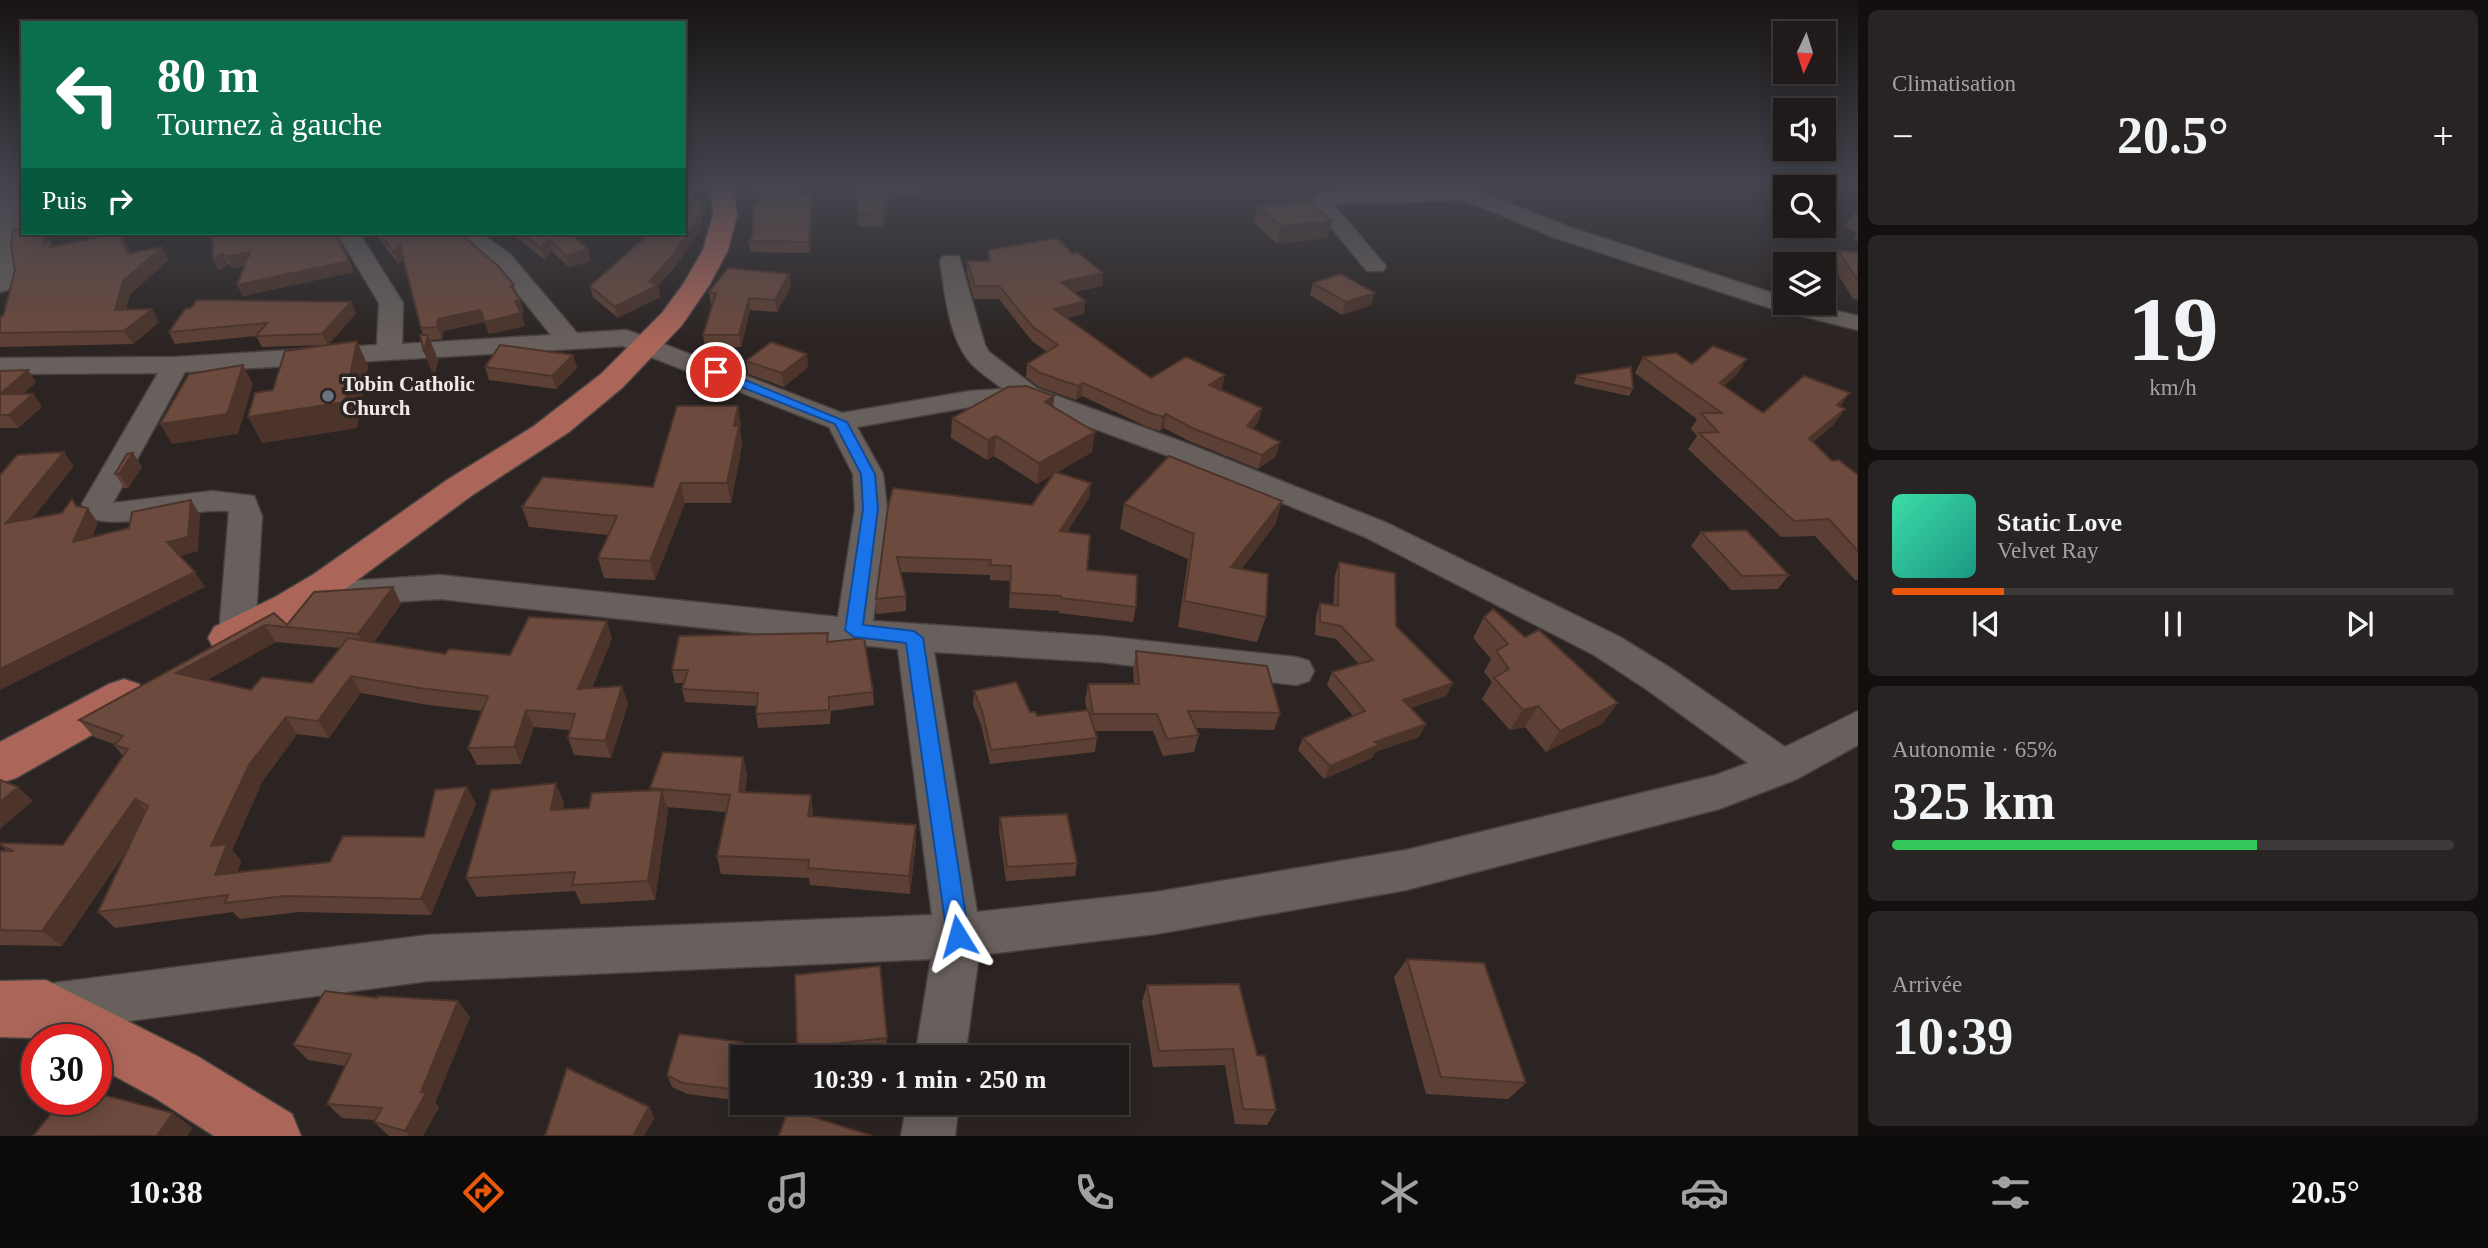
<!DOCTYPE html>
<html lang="fr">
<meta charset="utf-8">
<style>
:root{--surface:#201b1a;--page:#282423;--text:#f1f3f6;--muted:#a2a1a2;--line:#3d3939;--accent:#ea580c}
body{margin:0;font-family:"Times New Roman",serif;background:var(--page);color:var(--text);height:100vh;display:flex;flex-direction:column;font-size:26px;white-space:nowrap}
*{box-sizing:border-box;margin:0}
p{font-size:23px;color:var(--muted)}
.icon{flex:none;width:38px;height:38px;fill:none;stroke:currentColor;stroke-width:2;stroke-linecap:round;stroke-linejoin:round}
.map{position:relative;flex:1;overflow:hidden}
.drawer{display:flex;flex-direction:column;gap:10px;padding:10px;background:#120f0e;width:630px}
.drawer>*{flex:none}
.hud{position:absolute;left:21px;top:21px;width:665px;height:214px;border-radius:0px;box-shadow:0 4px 18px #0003,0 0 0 2px var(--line);background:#0b6e4f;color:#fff;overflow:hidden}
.needle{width:46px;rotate:184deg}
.controls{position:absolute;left:1773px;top:21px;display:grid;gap:14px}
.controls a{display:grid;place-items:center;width:63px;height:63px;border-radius:0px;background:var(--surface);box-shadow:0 4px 18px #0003,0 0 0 2px var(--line);font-size:35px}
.speed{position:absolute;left:21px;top:1024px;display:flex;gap:14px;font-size:35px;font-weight:700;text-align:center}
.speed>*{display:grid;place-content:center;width:91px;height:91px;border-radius:50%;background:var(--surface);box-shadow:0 4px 18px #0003,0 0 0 2px var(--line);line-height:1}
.speed .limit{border:10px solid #d22;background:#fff;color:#111}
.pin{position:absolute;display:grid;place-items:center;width:60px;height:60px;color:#fff;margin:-30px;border:4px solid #fff;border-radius:50%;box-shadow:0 2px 7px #0007}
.me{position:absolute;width:77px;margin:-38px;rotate:352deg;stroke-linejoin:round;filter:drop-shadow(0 0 5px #0008)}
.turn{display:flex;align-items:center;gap:24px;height:147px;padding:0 21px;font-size:32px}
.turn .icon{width:91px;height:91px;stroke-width:2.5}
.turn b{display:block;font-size:49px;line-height:60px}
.then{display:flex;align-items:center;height:66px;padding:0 21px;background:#0003;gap:14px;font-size:26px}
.big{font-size:52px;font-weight:700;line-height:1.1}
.drawer .tile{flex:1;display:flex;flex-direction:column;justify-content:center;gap:10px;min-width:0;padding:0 24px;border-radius:10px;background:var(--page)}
.drawer .dial{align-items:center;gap:0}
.dial b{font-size:91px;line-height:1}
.song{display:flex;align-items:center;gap:21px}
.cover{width:84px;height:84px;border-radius:10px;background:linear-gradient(135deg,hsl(160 70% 55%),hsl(170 70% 35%))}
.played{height:7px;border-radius:4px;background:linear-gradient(90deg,var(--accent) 20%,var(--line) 20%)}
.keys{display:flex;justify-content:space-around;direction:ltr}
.heat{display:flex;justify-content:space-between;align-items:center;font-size:38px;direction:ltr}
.charge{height:10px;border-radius:5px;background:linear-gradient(90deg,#34c759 65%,var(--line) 0)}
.trip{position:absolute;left:730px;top:1045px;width:399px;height:70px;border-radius:0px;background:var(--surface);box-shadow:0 4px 18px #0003,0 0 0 2px var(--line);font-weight:700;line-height:70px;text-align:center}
.menu{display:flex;height:112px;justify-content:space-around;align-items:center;background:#0d0b0a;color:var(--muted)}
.menu .icon{width:49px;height:49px}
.menu .selected{color:var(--accent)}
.menu b{font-size:32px;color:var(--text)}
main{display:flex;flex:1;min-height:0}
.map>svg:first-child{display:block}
</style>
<main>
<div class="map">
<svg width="1858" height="1136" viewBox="0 0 1858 1136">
<rect width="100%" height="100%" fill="#2b2422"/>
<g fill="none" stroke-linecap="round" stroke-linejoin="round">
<g stroke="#484340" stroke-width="3">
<path id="minor" d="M3 183 23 184 16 274 8 290 0 292V213Z
M1431 183H1458L1572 228 1785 297V303H1806L1858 316V330L1770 308 1556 238 1464 200 1333 204 1386 266 1383 271H1367L1310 202 1317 194 1324 192 1438 189Z
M337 233H359L403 303 402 344 551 335 494 264 455 233H480L510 254 577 333 626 330 635 333 842 413 970 391 1003 389C992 380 978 372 969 361 948 335 945 292 940 261L943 256H959L985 345 989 352 1038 389 1191 445 1387 523 1620 637 1672 669 1785 747 1858 711V745L1797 779 1719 809 1406 890 1156 934 979 955 965 1057H915L931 959 428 981 46 1032 29 1025 22 1008 29 991 46 984 428 935 932 915 898 649 440 599 348 605 336 601 331 593 336 585 348 581 440 575 838 617 855 509 853 474 829 427 623 346 185 372 113 503 212 491 254 496 262 516 255 634 250 643 237 647 224 643 219 634 229 511C182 508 131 530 87 518L82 504 158 373 0 374V358L176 357 377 345 379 303ZM1025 403 1171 457 1365 537 1594 655 1646 689 1748 763 1716 775 1406 850 1156 892 977 912 934 652 1101 662 1296 685 1309 681 1314 671 1309 661 1296 657 1101 636 873 621 887 509 883 474 857 427 970 407Z
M907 1102H959L955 1136H901Z"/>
</g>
<g stroke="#484340" stroke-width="3">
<path id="major" d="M711 183H733L737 215 728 250 710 284 682 325 623 387 569 432 471 496 322 606 244 649 229 653 214 649 208 638 214 627 275 597 314 574 447 480 534 426 601 374 662 313 684 283 703 250 713 215Z
M124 679 139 684 146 696 139 708 16 778 0 783V742L109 684Z
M46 980 197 1056 292 1114 301 1136H214L155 1098 96 1066V1040L0 1037V981Z"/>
</g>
<use href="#minor" fill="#68605d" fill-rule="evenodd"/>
<use href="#major" fill="#ab6659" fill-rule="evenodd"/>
</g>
<path fill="#5d4035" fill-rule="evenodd" d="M753 183H799L803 195 812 206 810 253 751 252 749 241 753 236 759 203Z
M856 183H918V197H891L884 227 858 226Z
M696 199H704L705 209 698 233 677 264 658 286 660 297 618 318 593 297 590 286 649 233H643H684Z
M1258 206 1327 238 1277 244 1254 223Z
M1853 214H1858V242L1854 239 1857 234 1845 225Z
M211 233H335L354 272 243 296 237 285 245 266 233 268 228 264 219 271 213 260Z
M375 233H460L514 285 524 312 521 313 525 326 489 334 484 322 443 331 442 339 430 340 438 360 434 378 403 259 398 264Z
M511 233H570L591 261 569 267 552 251 545 260Z
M49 237 50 242 54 247 127 245 130 254 169 260 130 294 126 309 159 322 133 344 0 347V318L4 314Z
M989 250 1073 254 1103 273 1102 286 1074 292 1085 301 1084 314 1067 318 1151 378 1222 389 1220 390 1262 408 1258 422 1253 429 1276 456 1258 469 1189 441 1164 428 1160 431 1145 426 1082 396 1076 400 1039 387 1026 377 1027 364 1047 352 1032 341 999 299H974L967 274V261H988Z
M1838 250 1858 253V300L1853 299 1830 262Z
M1313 283 1371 305 1342 315 1310 295Z
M791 286 777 312 750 310 741 347H705L703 335 713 304H711L709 292Z
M356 313 328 345 368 366 357 428 262 443 273 390 326 345 262 347 256 336 175 344 169 332Z
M573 355 577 368 556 389 489 380 485 367Z
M1643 357 1692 364 1747 359 1737 374 1724 386 1763 413 1840 406 1845 409 1833 425 1813 442 1832 461 1858 475V580H1855L1815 536 1781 537 1688 449 1697 436 1691 429 1697 419 1635 373Z
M746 361 808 367 784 387 748 374Z
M0 371 36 382 23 394H33L42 407 18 428H0Z
M1577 375 1633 389 1629 396 1574 384Z
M1054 396 1053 407 1092 452 1056 473 1089 498 1067 532 1087 570 1136 607 1133 622 1059 613V611L1009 608 1010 581 990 580V575L901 572 906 596V611L876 614V599L888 507 1032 505 1054 474 1037 484 994 456 987 460 951 438 952 418Z
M741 425 740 430 742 445 731 503H685L655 580 604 578 598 558 608 535 529 527 522 507 653 487Z
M133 453 142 467 128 488H124L115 474Z
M1282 501 1275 525 1241 569 1266 617 1257 642 1178 627 1188 559 1120 529 1124 504Z
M1701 532 1789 575 1778 589 1731 590 1691 546Z
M1339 562 1396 626 1453 683 1446 696 1410 708 1419 737 1375 752 1372 758 1324 779 1298 750 1303 738 1353 716 1327 685 1332 672 1359 664 1336 639 1315 635 1316 616 1320 603 1333 606 1335 575Z
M393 587 401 604 374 642 445 654 510 655 612 638 592 688 628 704 611 758 574 755 568 738 570 730 534 727 521 764 477 765 468 748 482 711 428 705 361 693 329 738 297 734 262 782 232 850 241 861 237 873 330 862 424 837 476 803 431 915 299 912 240 919 233 912 115 928 98 912 127 850 62 946 0 945V851H7L0 845H63L123 756 114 745V744L94 737 79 720 274 613 287 625ZM276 642 340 648 312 683 251 690 207 680Z
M1484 617 1603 723 1546 752 1525 727 1510 730 1482 699 1492 682 1484 672 1491 659 1473 638Z
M829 642 873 692 874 705 831 711 830 724 758 728 756 714V706L685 702 682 689 684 683H675L672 670Z
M1136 651 1280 713 1274 730 1196 728 1199 735 1194 752 1163 756 1153 731H1095L1097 738 1095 752 990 764 981 725 973 705 974 691 1030 712 1037 716 1087 710 1085 701 1088 684H1134L1133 668Z
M743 757 747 775 745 792 811 795 813 816 916 843 910 894 810 885 809 878 721 874 717 856 726 812 667 807 668 810 655 900 581 904 575 891 477 897 466 878 564 803 563 809 589 808 651 791 650 788Z
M1000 817 1077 863 1075 876 1006 881 999 831Z
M1407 959 1526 1083 1508 1099 1426 1094 1394 977Z
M880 966 888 1056 876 1057H798L797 1048Z
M1147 985 1257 1055 1276 1110 1267 1125 1235 1124 1225 1065 1153 1067 1142 1002Z
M470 1017 435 1103 439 1107 423 1136H389L374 1122 375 1120 342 1118 327 1104 345 1066 308 1060 293 1045Z
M745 1053 742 1057V1066L734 1100 687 1094 672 1087 667 1075Z"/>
<path fill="#4c342b" d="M891 187V197L884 227 883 216Z
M811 195 812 206 810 253 809 242Z
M704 199 705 209 698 233 677 264 658 286 660 297 618 318 615 307Z
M1332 221 1327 238 1277 244 1281 226Z
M42 233H46L49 237 50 247 51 242 59 254 44 243Z
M120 233 127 245 134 267 127 254Z
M549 239 552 251 545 260 541 248Z
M400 246 404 257 398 264 394 252Z
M162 247 169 260 130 294 123 323 115 310 123 281Z
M588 249 591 261 569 267 566 256Z
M250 252 256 263 233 268 227 257Z
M222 253 228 264 219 271 213 260Z
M349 261 354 272 243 296 237 285Z
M1103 273 1102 286 1060 295 1061 282Z
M789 274 791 286 777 312 775 300Z
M1375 293 1371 305 1342 315 1346 302Z
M749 298 750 310 741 347 739 335Z
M520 300 524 312 519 314 515 301Z
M1085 301 1084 314 1053 322 1054 309Z
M351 302 356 313 328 345 322 334Z
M152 309 159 322 133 344 124 331Z
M480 310 484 322 443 331 442 339 437 327 438 319Z
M521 313 525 326 489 334 485 322Z
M428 335 438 360 434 378 424 352Z
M357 341 368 366 357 428 262 443 248 417Z
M807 354 808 367 784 387 782 373Z
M573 355 577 368 556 389 552 376Z
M1747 359 1737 374 1710 399 1720 383Z
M243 365 253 384 238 434 172 444 160 424Z
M28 370 36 382 9 407 0 394Z
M1225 375 1222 389 1206 399 1209 385Z
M1083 383 1082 396 1076 400 1078 386Z
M1850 393 1838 409 1837 405Z
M33 394 42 407 18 428 9 415Z
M1054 396 1052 416 1045 402Z
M738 406 741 425 740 430 742 445 731 503 727 483 734 426Z
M1262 408 1258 422 1244 440 1247 426Z
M1845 409 1833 425 1797 454 1809 438Z
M1166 414 1164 428 1160 431 1163 417Z
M1095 432 1092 452 1037 484 1039 463Z
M996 436 994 456 987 460 988 440Z
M1280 442 1276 456 1258 469 1262 455Z
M64 452 74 466 18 537 6 523Z
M133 453 142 467 128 488 119 474Z
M681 483 685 503 655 580 650 561Z
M1091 483 1089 498 1058 546 1060 531Z
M72 499 83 513 88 508 98 523 84 557 73 542 76 506Z
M191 500 200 515 198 551 177 557 167 542Z
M1282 501 1275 525 1224 592 1231 567Z
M195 572 205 587 0 690V669Z
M393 587 401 604 367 651 358 634Z
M607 621 612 638 584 706 578 689Z
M265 625 276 642 189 690 176 673Z
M351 676 361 693 329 738 318 721Z
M1453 683 1446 696 1396 712 1403 700Z
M622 686 628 704 611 758 605 741Z
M1618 703 1603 723 1546 752 1560 731Z
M1538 706 1525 727 1510 730 1523 710Z
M526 710 534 727 521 764 514 747Z
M286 717 297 734 262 782 232 850 241 861 229 891 215 875 211 846 249 765Z
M1426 724 1419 737 1375 752 1372 758 1324 779 1330 766 1375 742Z
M743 757 747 775 743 810 739 792Z
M556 783 564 803 560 829 551 810Z
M18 787 33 801 0 829V802Z
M467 787 476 803 431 915 421 899Z
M662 790 668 810 655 900 648 881Z
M811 795 813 813 810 834 808 816Z
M135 799 150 815 62 946 42 931Z
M916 825V843L910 894 909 876Z
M458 1001 470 1017 435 1103 439 1107 423 1136H410L405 1131Z
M742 1042 745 1053 744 1057H742V1066L734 1100 730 1089Z
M649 1107 655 1118 644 1136H633Z
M173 1113 193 1128 187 1136H157Z"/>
<path fill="#6c4a3e" stroke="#4c342b" stroke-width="2" d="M684 183H694L695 199H704L696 222 675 252 649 282 658 285 615 307 590 286 650 233H684Z
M755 183H799L803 195H811L809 242 749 241 753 236V203H761Z
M856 183H918V186L891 187 883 216 858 215Z
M1307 201 1332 221 1281 226 1258 206Z
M23 228V233H42L44 243 51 242 50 247 120 233 127 254 162 247 123 281 115 310 152 309 124 331 0 333V318L4 314 15 270 11 247 13 230Z
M212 233H335L349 261 237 285 250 252 227 257 222 253 213 260Z
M379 233H460L498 266 514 285 511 286 520 300 515 301 521 313 485 322 480 310 438 319 437 327 421 328 400 246 394 252Z
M522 233H570L588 249 566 256 549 239 541 248Z
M1056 238 1073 254 1077 252 1103 273 1061 282 1085 301 1054 309 1151 378 1186 357 1225 375 1209 385 1262 408 1247 426 1280 442 1262 455 1192 428 1166 414 1163 417 1148 412 1083 383 1078 386 1040 373 1027 364 1058 345 1033 327 999 286H975L967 261H990L989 250Z
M1838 250 1858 253V281Z
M728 268 789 274 775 300 749 298 739 335H703L716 293 709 292Z
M1341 274 1375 293 1346 302 1313 283Z
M197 300 351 302 322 334 256 336 267 323 169 332 185 309 191 308Z
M420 335H428L424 352Z
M357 341 345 402 248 417 255 393 273 390 285 351Z
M771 342 807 354 782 373 746 361Z
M500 345 573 355 552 376 485 367Z
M1713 346 1747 359 1720 383 1763 413 1804 376 1850 393 1837 405 1845 409 1809 438 1832 461 1839 460 1858 475V551L1829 519 1794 521 1699 433 1718 432 1701 413H1722L1643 357 1676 353 1692 364Z
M243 365 227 414 160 424 189 374Z
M1631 367 1633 389 1577 377V375Z
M28 370 0 394V371Z
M1026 386 1054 396 1045 402 1095 432 1039 463 996 436 988 440 952 418 1008 387Z
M0 394H33L9 415H0Z
M677 406H738L734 426H739L727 483H681L650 561 598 558 617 516 522 507 543 477 653 487Z
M64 452 6 523 62 513 72 499 76 506 88 508 73 542 129 528 132 512 191 500 188 537 167 542 195 572 0 669V475L17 455Z
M133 453 119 474H115L127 454Z
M1169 456 1282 501 1231 567 1268 574 1266 617 1184 601 1194 534 1124 504Z
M1055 472 1091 483 1060 531 1090 535 1087 570 1137 575 1136 607 1061 598V596L1010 593 1011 566 990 565 991 560 897 557 906 596 876 599 888 507 893 488 1032 505Z
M1746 530 1789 575 1742 576 1701 532Z
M1339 562 1395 573 1396 626 1453 683 1403 700 1426 724 1375 742 1379 745 1330 766 1303 738 1365 711 1332 672 1373 660 1341 626 1320 622V603L1338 606Z
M393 587 358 634 265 625 176 673 251 690 262 677 312 683 348 638 445 654 449 649 510 655 529 617 607 621 578 689 622 686 605 741 568 738 575 714 526 710 514 747 468 748 488 696 419 688 351 676 318 721 286 717 249 765 211 846 227 844 215 875 330 862 343 836 424 837 435 790 467 787 421 899 285 896 225 903 228 895 98 912 148 806 135 799 42 931 0 930V851H14L0 845 1 843 63 845 128 749 114 745 123 736 79 720 274 613 287 625 314 592Z
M1493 609 1525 637 1539 630 1618 703 1560 731 1538 706 1523 710 1494 678 1509 669 1496 651 1508 644 1484 617Z
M828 633 827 642 864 638 873 692 829 697V710L756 714 758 693 682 689 688 670H672L679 636Z
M1136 651 1267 666 1280 713 1188 711 1199 735 1167 739 1157 714H1093L1088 684H1139Z
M1016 682 1030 712H1035L1037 716 1088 710 1097 738 991 750 982 711 974 691Z
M663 752 743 757 739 792 811 795 808 816 916 825 909 876 808 868 809 860 717 856 730 795 650 788Z
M0 780 18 787 0 802Z
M556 783 551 810 589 808 592 793 662 790 648 881 572 885 575 872 466 878 491 790Z
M1067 814 1077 863 1007 867 1000 817Z
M1407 959 1484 963 1526 1083 1441 1077Z
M880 966 887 1038 797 1048 795 975Z
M1239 984 1257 1055 1265 1056 1276 1110 1243 1109 1233 1049 1159 1051 1147 985Z
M325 991 377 998 378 996 458 1001 421 1092 426 1093 405 1131 374 1122 382 1108 327 1104 351 1054 293 1045Z
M679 1034 742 1042 730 1089 682 1083 667 1075Z
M567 1068 649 1107 633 1136H545Z
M96 1093 173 1113 157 1136H33L63 1099H96Z
M788 1109 873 1136H779Z"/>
<linearGradient id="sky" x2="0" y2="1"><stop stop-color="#181413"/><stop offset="0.54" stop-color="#44454f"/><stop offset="1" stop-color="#44454f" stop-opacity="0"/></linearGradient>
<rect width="1858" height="342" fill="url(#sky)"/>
<path fill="#1a73e8" stroke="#114b97" stroke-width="2" d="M716 368 847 422 875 474 878 509 863 625 914 631 923 638 969 936 966 943 958 946 950 943 947 936 906 643 854 637 845 630 863 509 861 474 835 424 711 375 709 372Z"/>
<circle fill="#6b7280" stroke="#2b2422" stroke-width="2.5" cx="328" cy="396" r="7"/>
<g text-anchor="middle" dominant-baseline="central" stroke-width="7" stroke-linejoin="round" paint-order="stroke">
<g font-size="21" font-weight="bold" fill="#efeae9" stroke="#2b2422" text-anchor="start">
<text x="342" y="384">Tobin Catholic<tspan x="342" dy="24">Church</tspan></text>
</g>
</g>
</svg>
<div class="controls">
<a><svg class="needle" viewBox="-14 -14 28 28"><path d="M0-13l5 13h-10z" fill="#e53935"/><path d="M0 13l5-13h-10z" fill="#a2a1a2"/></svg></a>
<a><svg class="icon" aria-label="sound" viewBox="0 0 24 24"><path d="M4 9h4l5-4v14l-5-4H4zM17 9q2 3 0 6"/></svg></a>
<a><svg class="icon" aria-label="search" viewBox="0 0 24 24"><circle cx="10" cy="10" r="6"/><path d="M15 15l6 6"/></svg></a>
<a><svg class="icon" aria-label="layers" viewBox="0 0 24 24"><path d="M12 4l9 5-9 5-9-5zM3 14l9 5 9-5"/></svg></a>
</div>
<div class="speed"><div class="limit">30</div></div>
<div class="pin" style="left:716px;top:372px;background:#d93025"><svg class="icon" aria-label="arrive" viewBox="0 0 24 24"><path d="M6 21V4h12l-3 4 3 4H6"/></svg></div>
<svg class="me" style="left:958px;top:936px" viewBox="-20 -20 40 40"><path d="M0-17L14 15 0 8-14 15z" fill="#1a73e8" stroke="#fff" stroke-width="4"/></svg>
<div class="trip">10:39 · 1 min · 250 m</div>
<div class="hud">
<div class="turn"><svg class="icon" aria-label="left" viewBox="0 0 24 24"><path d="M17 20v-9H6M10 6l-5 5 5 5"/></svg><div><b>80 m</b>Tournez à gauche</div></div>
<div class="then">Puis<svg class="icon" aria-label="right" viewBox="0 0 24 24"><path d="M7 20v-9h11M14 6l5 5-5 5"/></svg></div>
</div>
</div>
<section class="drawer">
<div class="tile"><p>Climatisation</p>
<div class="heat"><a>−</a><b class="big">20.5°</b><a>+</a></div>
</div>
<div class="tile dial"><b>19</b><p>km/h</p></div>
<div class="tile">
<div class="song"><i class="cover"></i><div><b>Static Love</b><p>Velvet Ray</p></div></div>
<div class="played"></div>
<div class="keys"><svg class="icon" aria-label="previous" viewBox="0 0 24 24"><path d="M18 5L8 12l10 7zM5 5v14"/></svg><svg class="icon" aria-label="pause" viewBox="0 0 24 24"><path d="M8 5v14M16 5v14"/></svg><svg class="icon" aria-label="next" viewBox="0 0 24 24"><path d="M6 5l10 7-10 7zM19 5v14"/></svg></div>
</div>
<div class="tile"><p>Autonomie · 65%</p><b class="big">325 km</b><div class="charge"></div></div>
<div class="tile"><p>Arrivée</p><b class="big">10:39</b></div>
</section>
</main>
<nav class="menu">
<b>10:38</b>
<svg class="icon selected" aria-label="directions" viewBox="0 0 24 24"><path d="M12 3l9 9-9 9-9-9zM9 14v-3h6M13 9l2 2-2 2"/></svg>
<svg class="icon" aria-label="music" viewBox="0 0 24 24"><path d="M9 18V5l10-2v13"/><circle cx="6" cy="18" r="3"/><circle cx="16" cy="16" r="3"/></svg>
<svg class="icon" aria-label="phone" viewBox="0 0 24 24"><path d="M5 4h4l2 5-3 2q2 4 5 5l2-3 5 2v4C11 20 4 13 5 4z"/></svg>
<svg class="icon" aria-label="climate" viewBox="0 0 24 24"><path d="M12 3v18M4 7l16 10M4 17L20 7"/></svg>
<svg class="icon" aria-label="car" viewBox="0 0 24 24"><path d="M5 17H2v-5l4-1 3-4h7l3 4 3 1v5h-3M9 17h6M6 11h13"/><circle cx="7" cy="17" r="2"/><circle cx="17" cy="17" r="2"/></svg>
<svg class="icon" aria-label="filters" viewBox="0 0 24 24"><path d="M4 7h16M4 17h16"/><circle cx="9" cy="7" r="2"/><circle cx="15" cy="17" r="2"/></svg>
<b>20.5°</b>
</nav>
